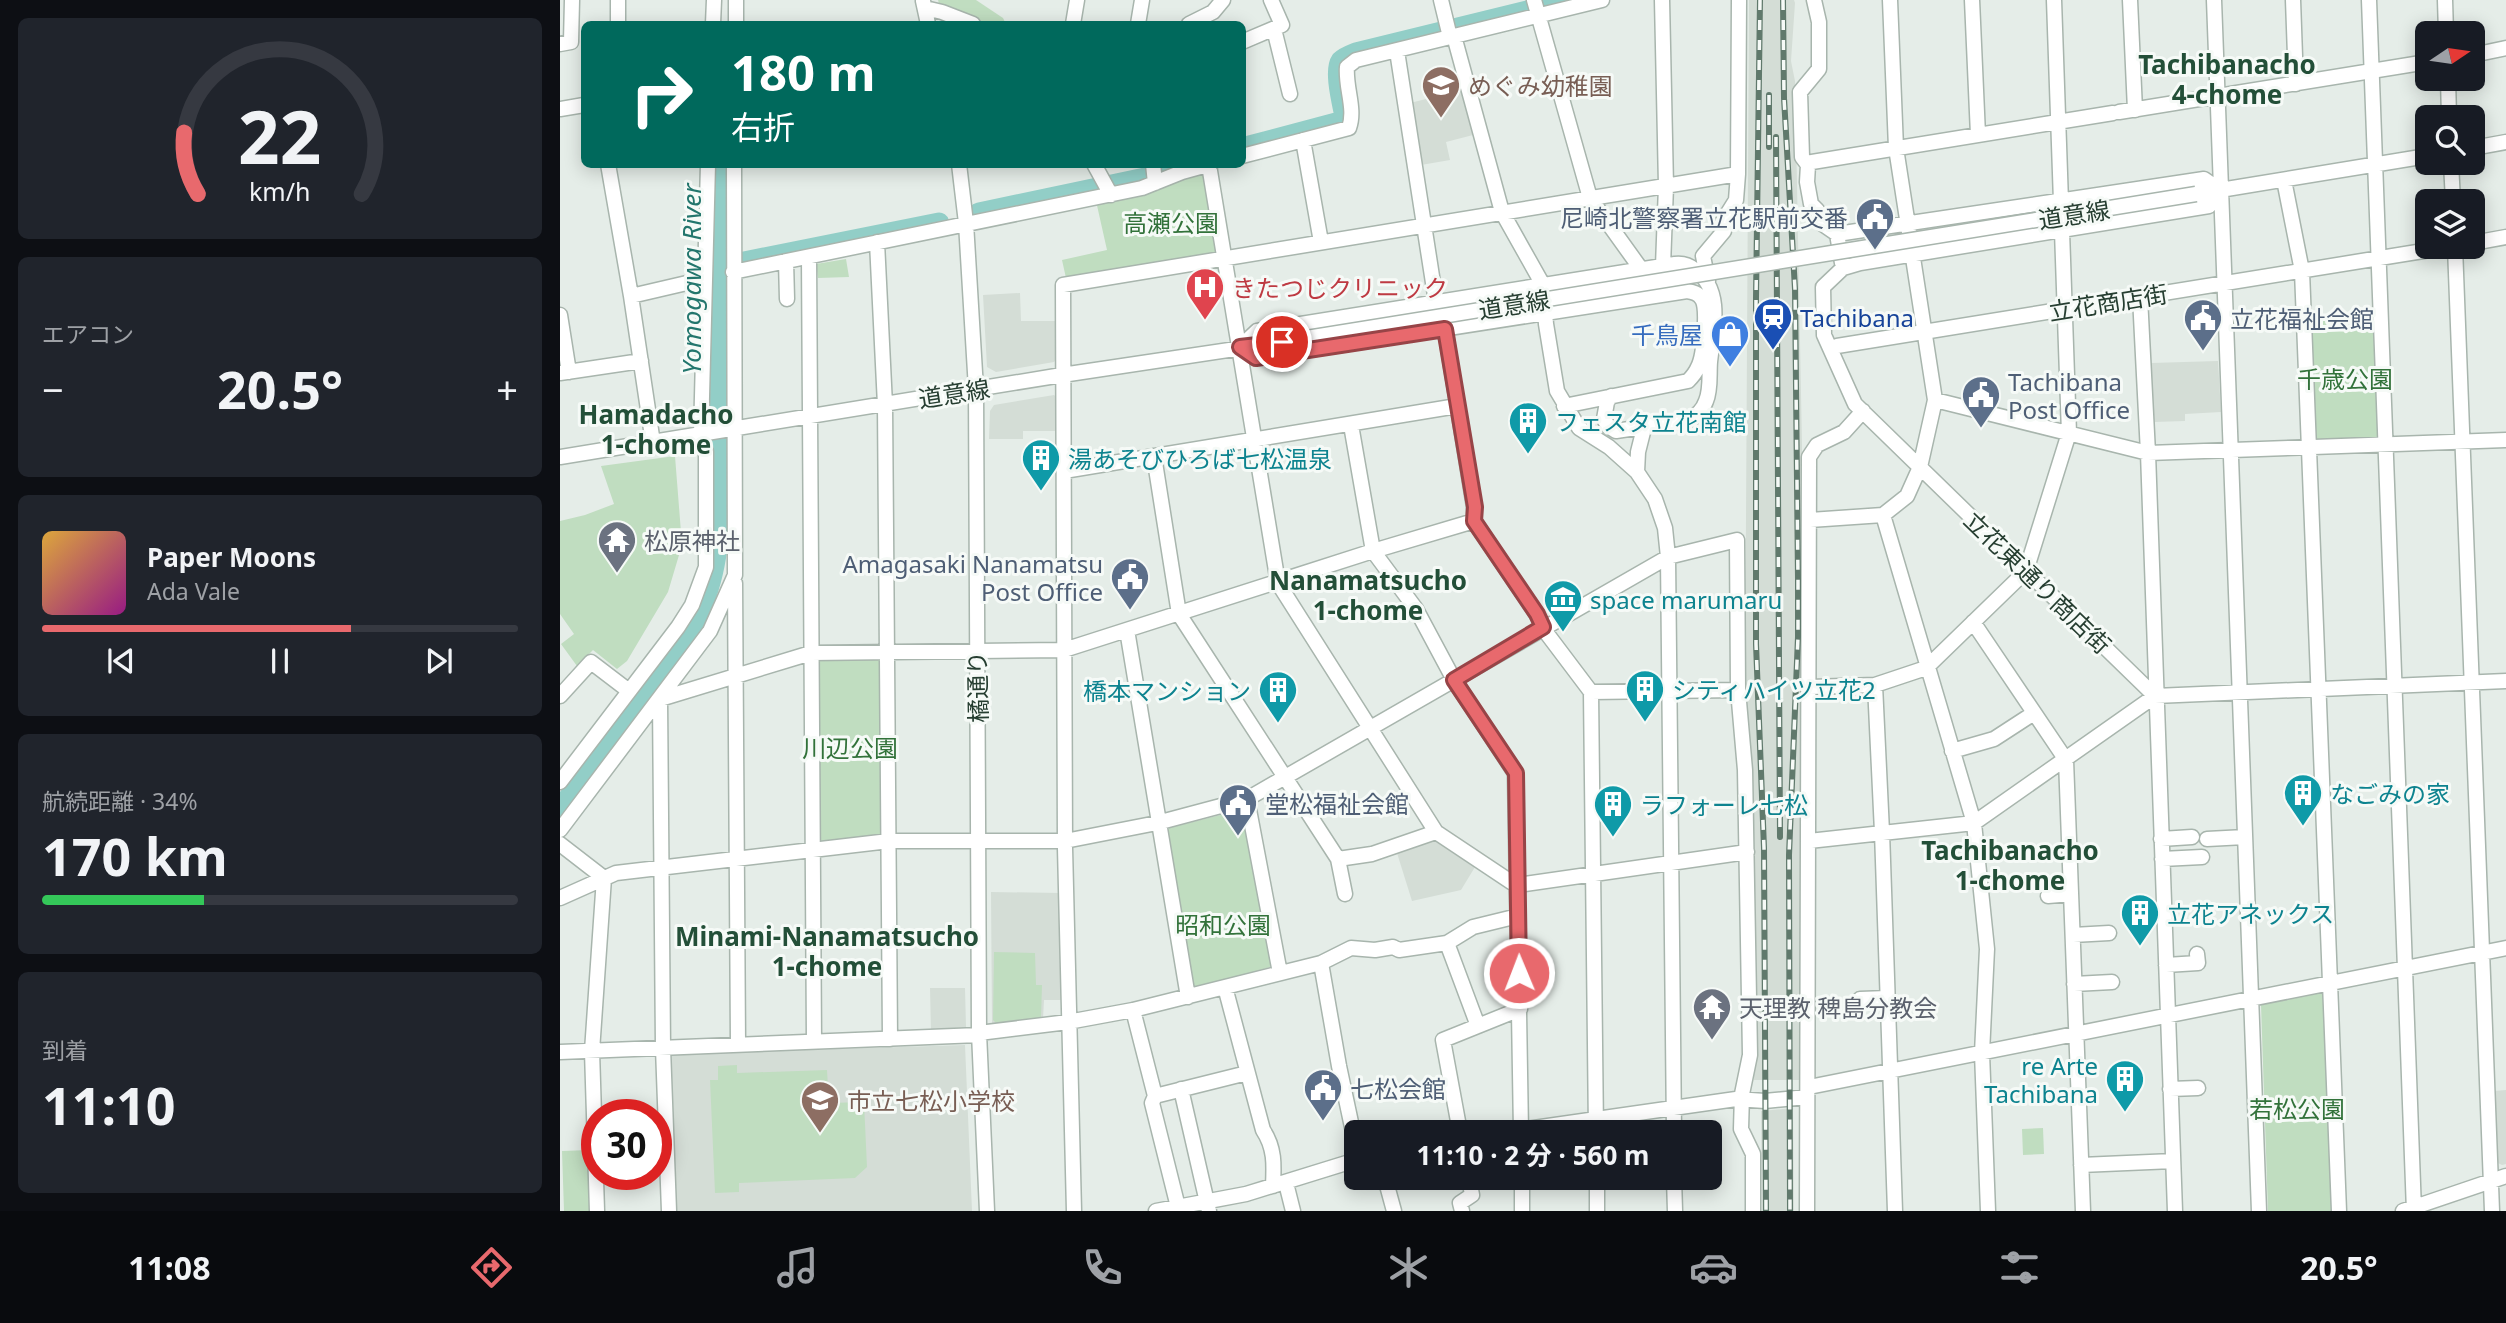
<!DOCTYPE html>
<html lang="ja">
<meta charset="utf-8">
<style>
:root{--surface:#171b24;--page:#20242c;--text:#f1f3f6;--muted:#9ea1a6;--line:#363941;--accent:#e8696d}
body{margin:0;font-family:"Noto Sans","Noto Sans JP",sans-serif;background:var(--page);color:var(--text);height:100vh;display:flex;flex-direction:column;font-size:26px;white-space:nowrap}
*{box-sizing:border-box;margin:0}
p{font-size:23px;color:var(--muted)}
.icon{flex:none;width:38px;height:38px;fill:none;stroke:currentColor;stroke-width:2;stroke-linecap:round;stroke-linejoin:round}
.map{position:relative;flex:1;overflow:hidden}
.side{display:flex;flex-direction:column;gap:18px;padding:18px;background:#0d0f14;width:560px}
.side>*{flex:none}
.hud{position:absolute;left:21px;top:21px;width:665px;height:147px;border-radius:10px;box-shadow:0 4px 18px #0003;background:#00695c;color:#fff;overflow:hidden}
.needle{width:46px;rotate:77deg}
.buttons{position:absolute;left:1855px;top:21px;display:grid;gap:14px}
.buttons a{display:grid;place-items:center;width:70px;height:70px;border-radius:10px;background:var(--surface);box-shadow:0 4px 18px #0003;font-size:35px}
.speed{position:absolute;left:21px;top:1099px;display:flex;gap:14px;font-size:35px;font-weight:700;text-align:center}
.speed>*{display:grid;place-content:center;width:91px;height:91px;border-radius:50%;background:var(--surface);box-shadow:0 4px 18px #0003;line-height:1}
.speed .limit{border:10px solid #d22;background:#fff;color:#111}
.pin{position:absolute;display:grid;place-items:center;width:60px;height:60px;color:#fff;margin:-30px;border:4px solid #fff;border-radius:50%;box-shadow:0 2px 7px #0007}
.me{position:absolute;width:77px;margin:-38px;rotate:359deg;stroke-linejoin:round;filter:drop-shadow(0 0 5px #0008)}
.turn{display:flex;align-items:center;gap:24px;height:147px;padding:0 35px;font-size:32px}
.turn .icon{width:91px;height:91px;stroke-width:2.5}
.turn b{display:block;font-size:49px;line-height:60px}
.big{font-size:52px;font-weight:700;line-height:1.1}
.side .tile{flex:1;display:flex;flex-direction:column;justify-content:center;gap:10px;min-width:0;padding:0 24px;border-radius:10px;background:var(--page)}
.side .dial{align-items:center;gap:0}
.dial svg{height:182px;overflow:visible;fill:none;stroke:var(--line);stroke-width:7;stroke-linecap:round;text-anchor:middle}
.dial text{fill:var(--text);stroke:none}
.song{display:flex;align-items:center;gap:21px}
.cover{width:84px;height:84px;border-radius:10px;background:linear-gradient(135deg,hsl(40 70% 55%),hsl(310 70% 35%))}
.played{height:7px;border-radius:4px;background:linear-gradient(90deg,var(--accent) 65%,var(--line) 65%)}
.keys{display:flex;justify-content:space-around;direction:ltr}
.heat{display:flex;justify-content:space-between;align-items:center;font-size:38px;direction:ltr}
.charge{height:10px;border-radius:5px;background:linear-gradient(90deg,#34c759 34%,var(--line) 0)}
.trip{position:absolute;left:784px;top:1120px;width:378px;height:70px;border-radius:10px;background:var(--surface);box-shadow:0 4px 18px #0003;font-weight:700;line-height:70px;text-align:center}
.tab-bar{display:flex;height:112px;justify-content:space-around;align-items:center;background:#090b0e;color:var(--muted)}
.tab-bar .icon{width:49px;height:49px}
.tab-bar .current{color:var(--accent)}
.tab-bar b{font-size:32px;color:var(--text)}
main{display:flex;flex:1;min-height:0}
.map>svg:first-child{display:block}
</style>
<main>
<section class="side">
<div class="tile dial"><svg viewBox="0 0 100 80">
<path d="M14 69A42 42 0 1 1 86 69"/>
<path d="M14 69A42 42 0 0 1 8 42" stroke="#e8696d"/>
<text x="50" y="56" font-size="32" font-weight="700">22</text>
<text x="50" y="72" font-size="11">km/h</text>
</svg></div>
<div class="tile"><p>エアコン</p>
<div class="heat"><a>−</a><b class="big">20.5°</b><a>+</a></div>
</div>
<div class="tile">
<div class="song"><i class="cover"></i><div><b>Paper Moons</b><p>Ada Vale</p></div></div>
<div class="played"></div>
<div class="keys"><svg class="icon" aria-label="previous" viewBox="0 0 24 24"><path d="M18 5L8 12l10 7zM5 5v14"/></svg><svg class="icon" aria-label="pause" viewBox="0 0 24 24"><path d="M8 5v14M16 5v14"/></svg><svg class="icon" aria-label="next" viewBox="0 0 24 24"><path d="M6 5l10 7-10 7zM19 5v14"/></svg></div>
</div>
<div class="tile"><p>航続距離 · 34%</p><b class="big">170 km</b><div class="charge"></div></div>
<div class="tile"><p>到着</p><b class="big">11:10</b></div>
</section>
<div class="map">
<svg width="1946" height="1211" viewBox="0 0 1946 1211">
<rect width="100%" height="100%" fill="#e5ede8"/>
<path fill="#d4ddd6" d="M1189 0H1234L1235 3 1231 61 1235 81 1242 445 1240 1080H1194V801L1185 691Z
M902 90 913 135 886 142 890 160 861 165 850 103Z
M460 293 461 321H497V358L494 362 436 372 427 367 423 295Z
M1658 361 1661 412 1625 414V421L1594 422 1591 363Z
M494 395 497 398 498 431H463V439H429L430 411 434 405Z
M875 840 915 867 901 890 852 901 837 853Z
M431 892 501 893 502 1000H484L483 1019 435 1026 432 1023Z
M370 988H405L406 1027 402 1032H371Z
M405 1045 412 1211H115L109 1057 112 1054Z
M1946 1090V1164L1942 1165 1936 1162 1934 1091Z
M1233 1108 1234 1211H1202L1201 1111Z"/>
<path fill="#c0ddc0" d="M378 0H416L443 18 446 24H417L380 7Z
M643 170 658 248 655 254 506 278 502 260 547 250 536 201Z
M286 259 289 277 258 278 256 264Z
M1815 318 1820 435 1817 439 1758 442 1754 438 1750 320Z
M115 456 122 545 108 592 67 661 57 669 33 650 17 666 1 644 14 634 0 614V521L25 515 54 504 41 466Z
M261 657 318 658 322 661V837L263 843 258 838 256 661Z
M680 810 685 815 713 961 710 967 635 990 631 986 605 835 609 828Z
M434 952 475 953 476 985H482L481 1018 438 1025 433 1020Z
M1761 993 1766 996 1773 1211H1708L1701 1005Z
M177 1065V1073L267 1070 269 1103 304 1102 307 1167 295 1178 179 1183V1192L155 1193 150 1080H158V1066Z
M1483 1128 1484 1154 1463 1155 1462 1129Z
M30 1150 32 1211H4L2 1151Z"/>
<path fill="#92cec7" d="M155 165H169L167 416C171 491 179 572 137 638L0 819V792L136 608 152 451 149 419V327Z"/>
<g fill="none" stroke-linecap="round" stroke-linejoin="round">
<path stroke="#92cec7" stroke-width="21" d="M682 148 784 121 785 117C783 105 774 71 781 61 785 57 791 55 796 53L996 4
M419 213 585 178 622 164
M179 263 379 223"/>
<g stroke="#a8b5ad" stroke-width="17">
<path id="minor" d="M881 0 890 37
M974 0 1030 198 1081 269 1082 275
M1102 0 1106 186 1103 266
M1254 0 1259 22V69L1240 92 1242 157 1248 165 1247 182 1251 204 1257 210 1261 223 1277 234 1282 263
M1412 0 1418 135
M1570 0 1575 110
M1654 0 1699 1211
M1733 0 1736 84
M1809 0 1854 1211
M1885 0 1886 33
M363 1 368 24
M365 8 382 12 413 24
M58 24V0
M153 24 154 0
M176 24V0
M513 24 517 0
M578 24 582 0
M629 24 653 12 663 0
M714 29 730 94
M894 36 942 212 983 285 986 324 997 391 1019 428 1049 447 1077 472 1095 499 1105 528 1108 557 1114 1132
M682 42 722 25 711 0
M0 44 11 42 12 0
M837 51 876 302
M1913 55 1946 48
M1888 79 1889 117
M0 109 24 105
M1559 112 1867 62
M743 140 761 242
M1913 148 1946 142
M682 156 789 128C796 109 785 87 787 67L796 60 1042 0
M1891 163 1893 201
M48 164 71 296 93 443
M399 164 406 223 416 389 419 1033 427 1211
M534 164 551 195
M593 164 595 183
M649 165 718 583 876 832 951 882 958 885 1187 852
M1248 165 1252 162 1553 113
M1724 180 1742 271 1779 1211
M1636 194 1867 156
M1277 234 1644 179 1660 190
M317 242 325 405 330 1039
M1913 243 1946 237
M1895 247 1932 1211
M249 257 254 1042
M226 261 227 299
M173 272 582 188 622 172 651 164
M1148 281 1143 256 1164 231 1163 221 1176 200 1178 174 1179 0
M71 296 144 279
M1580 297 1588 453 1615 1211
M0 315 9 372
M885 329 914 507V521L977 615 988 635 1031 692 1036 1132
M1277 346 1888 247
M680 347 697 331 1115 264C1123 263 1129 265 1135 270 1164 289 1153 333 1150 362 1149 374 1151 390 1146 401 1143 410 1137 416 1128 420L1056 431 1048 426 1044 419 1047 402 1051 396
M680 347 696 358 1127 291C1133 292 1138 293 1142 299 1148 309 1144 356 1138 367 1136 372 1132 377 1128 381L1004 406
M0 373 81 361
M1375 400 1588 453 1946 440
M791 425 813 551 856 609 894 680 955 773 961 1132
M594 456 619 614 778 859 812 854 876 832
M0 457 502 375 722 342
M504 471 897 406
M1077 472 1078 452 1084 428
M1323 515 1414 823 1427 949 1422 1053 1428 1211
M1250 520 1323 515 1347 496 1360 467 1375 400 1336 148 1330 0
M175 583 178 1045
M1413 622 1506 760 1523 1211
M567 630 628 997
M1315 685 1322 832 1335 1211
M1250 687 1315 685 1366 668 1466 571 1509 433 1494 0
M1031 692 1178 690
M0 696 31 662 69 691
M1595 696 1295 404 1264 335 1263 287 1283 268 1300 263 1649 206 1660 190
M1392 751 1434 739 1474 713
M0 782 118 627 132 605 146 567V452L141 435 148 164
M687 799 720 973
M0 830 150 631 175 575 174 164
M1601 839 1632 837
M1647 839 1685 837
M1249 841 1414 823 1595 696 1946 681
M0 844 44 878 32 1051 37 1211
M778 859 785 894
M1602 859 1642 857
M1488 896 1511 894
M0 898 56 873 329 841H505L597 823 687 799 1108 557 1177 540 1178 690 1185 770 1190 1055 1182 1094 1181 1129 1193 1154V1211
M1513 935 1549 933
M887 943 918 1026
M761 963 791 948 815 950 833 947 839 950 887 943 913 927 958 916
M1606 965 1638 963 1637 954
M1514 984 1552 982
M665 987 703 1130C715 1148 714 1165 713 1186
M1300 999 1327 998
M573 1010 595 1096
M419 1033 508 1022 573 1010 761 963 779 1066 796 1146
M0 1052 419 1035
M1249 1087 1946 948
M621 1089 649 1211
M1610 1089 1638 1088
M900 1132 883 1040 960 1009
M946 1132 1176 1099 1205 1101 1247 1097
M1521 1165 1613 1161
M825 1178 834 1211
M962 1178V1211
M1037 1178V1211
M1114 1178 1115 1211
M726 1183 733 1211
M109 1211 103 1048 100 699 251 653 504 650 813 551 914 521
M514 1211 505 848 503 285 1178 174
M596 1211 686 1194 796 1160
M619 1211 592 1103 595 1096 687 1073
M902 1211 900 1203 912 1195 909 1178
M1247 1211 1249 457 1257 445 1284 432 1303 411
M1843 1211 1946 1176"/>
</g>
<use href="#minor" stroke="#fff" stroke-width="14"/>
<g stroke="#60796c" stroke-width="6">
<path id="rail" d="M1200 0 1196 298V644L1204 848 1206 1211
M1223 0 1224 98 1235 289 1238 579V637L1229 855 1230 1211
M1209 95V147
M1216 137 1220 837"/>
</g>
<use href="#rail" stroke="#f6faf7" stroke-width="3.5" stroke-dasharray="10" stroke-linecap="butt"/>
<g stroke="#a8b5ad" stroke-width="17" stroke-linecap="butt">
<path id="minor-bridge" d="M722 342 1636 194"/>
</g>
<use href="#minor-bridge" stroke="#fff" stroke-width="14"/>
</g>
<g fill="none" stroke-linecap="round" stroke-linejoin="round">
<g stroke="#974447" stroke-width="18">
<path id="route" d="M722 342 680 347 696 358 885 329 915 507 914 521 977 614 983 627 894 680 956 773 959 973"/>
</g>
<use href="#route" stroke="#e8696d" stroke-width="12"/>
</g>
<defs>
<g id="school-pin" transform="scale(2.0125)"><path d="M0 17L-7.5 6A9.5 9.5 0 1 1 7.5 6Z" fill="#8d6e63" stroke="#f6faf7"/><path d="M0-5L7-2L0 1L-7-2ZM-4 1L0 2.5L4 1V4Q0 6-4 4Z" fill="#fff"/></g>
<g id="civic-pin" transform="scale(2.0125)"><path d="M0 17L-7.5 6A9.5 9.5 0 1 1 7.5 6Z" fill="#5c6f8a" stroke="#f6faf7"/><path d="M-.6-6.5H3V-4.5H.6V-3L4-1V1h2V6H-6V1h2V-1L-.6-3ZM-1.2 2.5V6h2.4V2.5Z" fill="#fff"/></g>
<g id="hospital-pin" transform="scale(2.0125)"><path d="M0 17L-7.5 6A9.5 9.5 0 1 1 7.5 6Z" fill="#e0444e" stroke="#f6faf7"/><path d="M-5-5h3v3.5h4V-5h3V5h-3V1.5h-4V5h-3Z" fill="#fff"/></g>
<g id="station-pin" transform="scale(2.0125)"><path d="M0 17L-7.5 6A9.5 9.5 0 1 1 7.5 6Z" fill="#1a4fb4" stroke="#f6faf7"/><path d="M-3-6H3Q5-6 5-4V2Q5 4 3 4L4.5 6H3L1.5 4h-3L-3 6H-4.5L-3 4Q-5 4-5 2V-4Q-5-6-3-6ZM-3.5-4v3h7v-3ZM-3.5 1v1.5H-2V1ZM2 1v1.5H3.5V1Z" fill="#fff"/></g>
<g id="shop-pin" transform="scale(2.0125)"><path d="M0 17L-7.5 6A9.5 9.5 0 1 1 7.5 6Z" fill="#3f7fe0" stroke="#f6faf7"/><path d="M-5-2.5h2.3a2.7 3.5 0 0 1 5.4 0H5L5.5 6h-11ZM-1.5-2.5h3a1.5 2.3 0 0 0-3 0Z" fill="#fff"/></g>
<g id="building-pin" transform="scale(2.0125)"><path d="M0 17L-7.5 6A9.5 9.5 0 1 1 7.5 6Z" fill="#0f9aa8" stroke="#f6faf7"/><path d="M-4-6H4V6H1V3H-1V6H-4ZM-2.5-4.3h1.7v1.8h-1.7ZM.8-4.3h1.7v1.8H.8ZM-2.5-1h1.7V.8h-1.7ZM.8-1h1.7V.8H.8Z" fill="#fff"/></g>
<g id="temple-pin" transform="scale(2.0125)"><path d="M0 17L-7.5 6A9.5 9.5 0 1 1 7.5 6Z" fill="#6b7280" stroke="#f6faf7"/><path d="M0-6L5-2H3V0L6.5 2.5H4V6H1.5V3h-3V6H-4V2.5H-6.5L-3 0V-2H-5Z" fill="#fff"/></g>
<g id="museum-pin" transform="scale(2.0125)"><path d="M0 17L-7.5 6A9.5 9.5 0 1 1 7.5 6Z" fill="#0f9aa8" stroke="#f6faf7"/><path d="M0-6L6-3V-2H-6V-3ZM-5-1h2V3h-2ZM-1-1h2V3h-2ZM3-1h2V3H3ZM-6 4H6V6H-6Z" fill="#fff"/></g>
</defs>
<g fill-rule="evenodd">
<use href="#school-pin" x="881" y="85"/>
<use href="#civic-pin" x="1315" y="217"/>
<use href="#hospital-pin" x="645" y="287"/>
<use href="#station-pin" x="1213" y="317"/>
<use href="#civic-pin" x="1643" y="318"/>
<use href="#shop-pin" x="1170" y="334"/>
<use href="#civic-pin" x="1421" y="395"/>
<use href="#building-pin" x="968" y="421"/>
<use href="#building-pin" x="481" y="458"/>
<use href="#temple-pin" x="57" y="540"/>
<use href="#civic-pin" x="570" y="577"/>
<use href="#museum-pin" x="1003" y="599"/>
<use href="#building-pin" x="1085" y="689"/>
<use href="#building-pin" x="718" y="690"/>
<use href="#building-pin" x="1743" y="793"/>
<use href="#civic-pin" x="678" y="803"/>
<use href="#building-pin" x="1053" y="804"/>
<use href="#building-pin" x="1580" y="913"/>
<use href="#temple-pin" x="1152" y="1007"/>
<use href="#building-pin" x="1565" y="1079"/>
<use href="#civic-pin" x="763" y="1088"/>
<use href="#school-pin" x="260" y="1100"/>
</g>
<g text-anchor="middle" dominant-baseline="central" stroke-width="6" stroke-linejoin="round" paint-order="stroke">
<g font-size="24" fill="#785e54" stroke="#f6faf7" text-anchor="start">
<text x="908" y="85">めぐみ幼稚園</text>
<text x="287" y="1100">市立七松小学校</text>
</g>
<g font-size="24" fill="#263e31" stroke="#f6faf7">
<text transform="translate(1514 214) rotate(-9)">道意線</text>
<text transform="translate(1548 302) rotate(-9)">立花商店街</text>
<text transform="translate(954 304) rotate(-9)">道意線</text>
<text transform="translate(394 393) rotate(-9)">道意線</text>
<text transform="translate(1478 582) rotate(44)">立花東通り商店街</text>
<text transform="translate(417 687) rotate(-91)">橘通り</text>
</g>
<g font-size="24" fill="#4e5e75" stroke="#f6faf7" text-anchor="start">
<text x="1288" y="217" text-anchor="end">尼崎北警察署立花駅前交番</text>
<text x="1670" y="318">立花福祉会館</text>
<text x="1448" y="381">Tachibana<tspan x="1448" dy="28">Post Office</tspan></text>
<text x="543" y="563" text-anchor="end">Amagasaki Nanamatsu<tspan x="543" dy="28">Post Office</tspan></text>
<text x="705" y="803">堂松福祉会館</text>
<text x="790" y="1088">七松会館</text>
</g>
<g font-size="24" fill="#32723a" stroke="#f6faf7">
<text x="611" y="222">高瀬公園</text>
<text x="1785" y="378">千歳公園</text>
<text x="290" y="747">川辺公園</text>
<text x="663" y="924">昭和公園</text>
<text x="1737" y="1108">若松公園</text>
</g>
<g font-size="24" fill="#be3a42" stroke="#f6faf7" text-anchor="start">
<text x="672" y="287">きたつじクリニック</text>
</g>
<g font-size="24" fill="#164399" stroke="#f6faf7" text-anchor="start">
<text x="1240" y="317">Tachibana</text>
</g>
<g font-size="24" fill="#366cbe" stroke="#f6faf7" text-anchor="end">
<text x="1143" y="334">千鳥屋</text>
</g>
<g font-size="24" fill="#0d838f" stroke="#f6faf7" text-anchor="start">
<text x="995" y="421">フェスタ立花南館</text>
<text x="508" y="458">湯あそびひろば七松温泉</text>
<text x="1030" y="599">space marumaru</text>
<text x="1112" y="689">シティハイツ立花2</text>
<text x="691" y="690" text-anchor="end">橋本マンション</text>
<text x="1770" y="793">なごみの家</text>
<text x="1080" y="804">ラフォーレ七松</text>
<text x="1607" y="913">立花アネックス</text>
<text x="1538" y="1065" text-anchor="end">re Arte<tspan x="1538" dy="28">Tachibana</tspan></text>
</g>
<g font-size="24" fill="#5b616d" stroke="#f6faf7" text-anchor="start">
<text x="84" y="540">松原神社</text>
<text x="1179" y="1007">天理教 稗島分教会</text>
</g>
<g font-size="26" font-weight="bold" fill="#234f38" stroke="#f6faf7">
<text x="1667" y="64">Tachibanacho<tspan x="1667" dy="30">4-chome</tspan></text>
<text x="96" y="414">Hamadacho<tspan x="96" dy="30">1-chome</tspan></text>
<text x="808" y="580">Nanamatsucho<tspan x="808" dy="30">1-chome</tspan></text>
<text x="1450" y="850">Tachibanacho<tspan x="1450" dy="30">1-chome</tspan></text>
<text x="267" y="936">Minami-Nanamatsucho<tspan x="267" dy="30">1-chome</tspan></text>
</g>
<g font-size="26" font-style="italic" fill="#23766d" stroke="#f6faf7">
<text transform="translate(131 279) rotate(-90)">Yomogawa River</text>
</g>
</g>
</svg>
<div class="buttons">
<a><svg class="needle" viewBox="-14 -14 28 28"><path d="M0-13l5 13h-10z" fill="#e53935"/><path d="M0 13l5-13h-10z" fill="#9ea1a6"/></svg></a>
<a><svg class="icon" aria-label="search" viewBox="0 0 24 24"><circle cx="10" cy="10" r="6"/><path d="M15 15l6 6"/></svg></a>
<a><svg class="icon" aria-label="layers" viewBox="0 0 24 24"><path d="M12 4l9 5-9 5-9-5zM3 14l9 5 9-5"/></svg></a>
</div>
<div class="speed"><div class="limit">30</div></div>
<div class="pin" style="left:722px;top:342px;background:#d93025"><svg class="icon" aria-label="arrive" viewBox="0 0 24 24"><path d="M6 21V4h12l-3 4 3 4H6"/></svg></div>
<svg class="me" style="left:959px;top:973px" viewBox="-20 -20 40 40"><circle r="17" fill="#e8696d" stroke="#fff" stroke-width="3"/><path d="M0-11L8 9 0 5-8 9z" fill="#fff"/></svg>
<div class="trip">11:10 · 2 分 · 560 m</div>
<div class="hud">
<div class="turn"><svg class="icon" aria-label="right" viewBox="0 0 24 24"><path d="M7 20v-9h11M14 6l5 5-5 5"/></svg><div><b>180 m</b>右折</div></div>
</div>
</div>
</main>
<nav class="tab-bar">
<b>11:08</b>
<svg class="icon current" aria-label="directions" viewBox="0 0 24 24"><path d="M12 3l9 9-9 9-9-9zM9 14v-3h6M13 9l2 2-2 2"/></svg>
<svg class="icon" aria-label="music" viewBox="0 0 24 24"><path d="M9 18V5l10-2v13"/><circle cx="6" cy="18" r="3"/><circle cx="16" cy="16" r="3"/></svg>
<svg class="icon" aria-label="phone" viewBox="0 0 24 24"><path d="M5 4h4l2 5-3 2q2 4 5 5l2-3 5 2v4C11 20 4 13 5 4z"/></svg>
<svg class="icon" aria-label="climate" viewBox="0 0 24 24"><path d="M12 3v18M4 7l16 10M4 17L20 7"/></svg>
<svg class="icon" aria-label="car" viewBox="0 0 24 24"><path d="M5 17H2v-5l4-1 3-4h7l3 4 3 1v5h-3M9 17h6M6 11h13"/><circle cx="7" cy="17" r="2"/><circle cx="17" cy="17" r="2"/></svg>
<svg class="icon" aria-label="filters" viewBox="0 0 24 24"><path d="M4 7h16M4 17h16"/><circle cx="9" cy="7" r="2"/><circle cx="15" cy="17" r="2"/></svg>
<b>20.5°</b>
</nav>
